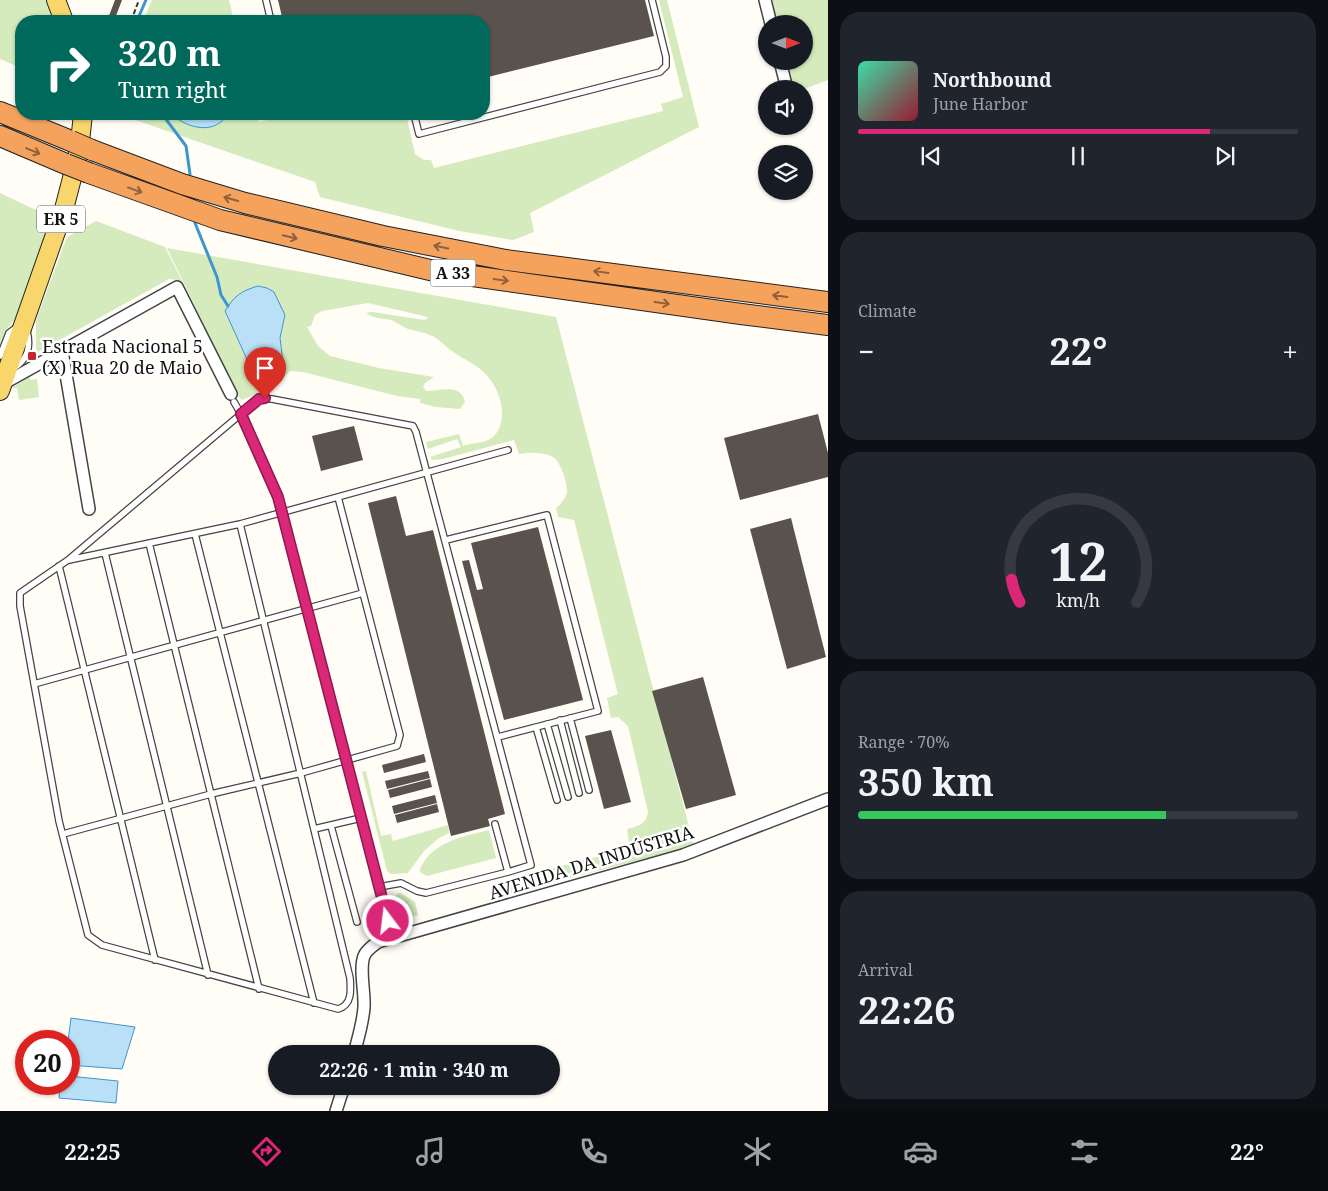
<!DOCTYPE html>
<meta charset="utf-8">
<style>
:root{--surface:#171b24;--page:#20242c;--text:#f1f3f6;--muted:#9ea1a6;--line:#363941;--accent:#db2777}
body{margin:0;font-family:"Noto Serif",serif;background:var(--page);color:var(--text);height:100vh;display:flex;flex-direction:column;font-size:19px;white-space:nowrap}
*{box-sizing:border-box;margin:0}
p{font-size:16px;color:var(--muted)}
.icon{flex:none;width:28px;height:28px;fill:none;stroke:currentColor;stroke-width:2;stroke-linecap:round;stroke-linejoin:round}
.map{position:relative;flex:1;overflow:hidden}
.sheet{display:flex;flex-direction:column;gap:12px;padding:12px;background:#0d0f14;width:500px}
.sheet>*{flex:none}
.guide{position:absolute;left:15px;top:15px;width:475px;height:105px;border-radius:20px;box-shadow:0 1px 4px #0004;background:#00695c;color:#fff;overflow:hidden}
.needle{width:32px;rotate:90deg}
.controls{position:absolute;left:758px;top:15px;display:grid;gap:10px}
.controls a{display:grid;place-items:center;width:55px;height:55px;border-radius:50%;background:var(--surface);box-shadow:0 1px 4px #0004;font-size:25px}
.speed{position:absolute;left:15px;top:1030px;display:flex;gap:10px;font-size:25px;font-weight:700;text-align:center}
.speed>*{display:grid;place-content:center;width:65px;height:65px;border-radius:50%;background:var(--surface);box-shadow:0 1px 4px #0004;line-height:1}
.speed .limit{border:8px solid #d22;background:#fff;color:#111}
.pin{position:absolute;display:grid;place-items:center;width:42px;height:42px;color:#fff;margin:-51px -21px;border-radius:50% 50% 50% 0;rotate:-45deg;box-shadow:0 0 5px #0007}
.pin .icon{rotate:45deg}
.me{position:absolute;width:55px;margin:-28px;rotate:345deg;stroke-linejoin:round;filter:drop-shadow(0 0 4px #0008)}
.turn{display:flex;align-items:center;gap:18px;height:105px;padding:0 20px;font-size:22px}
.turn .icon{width:65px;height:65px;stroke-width:2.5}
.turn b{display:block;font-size:35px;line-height:42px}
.big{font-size:38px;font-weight:700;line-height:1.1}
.sheet .tile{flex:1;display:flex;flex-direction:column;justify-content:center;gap:8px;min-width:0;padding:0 18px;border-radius:20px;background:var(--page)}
.sheet .dial{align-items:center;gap:0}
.dial svg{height:130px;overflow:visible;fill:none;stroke:var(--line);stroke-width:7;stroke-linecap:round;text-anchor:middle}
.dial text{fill:var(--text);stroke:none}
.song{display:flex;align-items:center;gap:15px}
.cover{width:60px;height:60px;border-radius:8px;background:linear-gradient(135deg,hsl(160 70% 55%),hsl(350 70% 35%))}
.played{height:5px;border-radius:2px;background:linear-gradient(90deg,var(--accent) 80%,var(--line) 80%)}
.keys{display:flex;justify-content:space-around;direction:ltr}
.heat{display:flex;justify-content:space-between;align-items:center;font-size:28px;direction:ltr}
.charge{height:8px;border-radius:4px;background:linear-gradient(90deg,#34c759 70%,var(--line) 0)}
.trip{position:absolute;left:268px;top:1045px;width:292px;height:50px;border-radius:25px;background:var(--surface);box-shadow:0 1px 4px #0004;font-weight:700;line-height:50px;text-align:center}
.tabs{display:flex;height:80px;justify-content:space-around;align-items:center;background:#090b0e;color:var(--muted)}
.tabs .icon{width:35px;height:35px}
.tabs .selected{color:var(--accent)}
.tabs b{font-size:22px;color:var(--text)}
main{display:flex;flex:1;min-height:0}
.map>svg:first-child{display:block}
</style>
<main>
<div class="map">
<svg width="828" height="1111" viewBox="0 0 828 1111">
<rect width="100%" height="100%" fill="#fffdf5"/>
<path fill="#d5ebbd" d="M0 0H48L56 21H21V68L0 59Z
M152 0H229L234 21H143Z
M659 0H667L699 127 530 213 534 232 513 240 459 231 320 197 315 182 118 114H257L259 122 294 114H406L415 154 424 160H431L434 168 663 111 661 104 683 97Z
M767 0H828V80L804 89H788L781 61H804V24H772Z
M0 193 53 218 20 314 5 331 0 344Z
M96 221 165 247 184 285 178 280 169 279 38 352 36 349V320L67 237Z
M167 248 556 317 694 846 504 895 502 887 506 880 624 850 629 843 627 829C638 826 646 825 648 812L628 726 618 717 611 718 607 698 618 694 574 520 558 517 556 508C561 504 565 499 567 492 568 485 560 460 553 457 543 452 530 452 519 454L514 440 443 459 433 460 430 457 461 447 457 439 428 449 426 442 459 434 463 446C473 442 488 444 495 435 508 420 501 392 489 378 479 365 464 360 452 351 444 346 439 338 430 335 423 332 415 331 408 329 402 327 397 322 391 320 382 318 374 319 366 313L372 312 425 320 428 317 368 303 322 311 315 315 311 326 307 327 318 346 330 356 379 368 434 377 425 383 423 387 426 391C441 391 461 383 465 402L460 409 436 407 420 403V399L397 396 303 372 290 371 273 387 242 400 238 396Z
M30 377V380L37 379 39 397 19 400 17 388H12L13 387Z
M366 771 381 836 391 834 393 841 448 825 449 833 439 838 424 851 408 873 391 874 387 871 362 772Z
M489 830 496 858 427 876 420 872V869C433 841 462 837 489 830Z
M398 893H401L415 902 418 915 399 920 395 897Z"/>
<path fill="#b9e0f7" stroke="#3f96cf" d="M171 114H228C214 136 187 128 171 114Z
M258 286 267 288 274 292 285 315 280 338 284 370 272 381 255 377 225 311C234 296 241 291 258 286Z
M71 1018 135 1027 122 1069 69 1065 68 1041Z
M69 1076 118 1081 116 1103 59 1098 60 1084H69Z"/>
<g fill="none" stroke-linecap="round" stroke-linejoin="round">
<path stroke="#3f96cf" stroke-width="3" d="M139 21V16L146 0
M162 114 186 146 190 174
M195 223 217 277 221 295 228 306"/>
</g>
<path fill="#5a524d" d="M115 0H122L114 21H107Z
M278 0H645L654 36 484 78V21H283Z
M818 414 828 453V477L740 500 724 438Z
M354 426 363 460 321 471 312 436Z
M396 496 406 536 433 530 505 814 488 819 490 826 451 836 368 503Z
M791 518 826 657 787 669 750 529Z
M538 527 583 700 504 720 462 561 469 560 477 590 483 589 471 543Z
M703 677 736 795 686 809 652 691Z
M611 730 631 802 604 809 585 736Z
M424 754 426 762 384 773 382 765Z
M428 771 430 778 387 789 385 781Z
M430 779 432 787 390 798 388 790Z
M435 795 437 803 394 814 392 806Z
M437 804 439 812 397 823 395 815Z"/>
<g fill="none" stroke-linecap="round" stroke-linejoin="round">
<g stroke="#444" stroke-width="8">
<path id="lane" d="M266 0 271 21
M414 114 419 134 660 72 666 66V57L652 0
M0 356 9 333 17 327
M14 368C28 359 31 347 27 331
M234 402 241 414 68 560 20 593V606L59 821 88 935 102 945 338 1009C352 1005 351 991 350 978L240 524
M195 534 314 1003
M446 540 547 515 598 711 498 737
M149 543 259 989
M105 553 208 975
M69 560 240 524 508 450
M59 566 155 960
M34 684 363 593
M570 718 589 790
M560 720 579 793
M547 724 568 797
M536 727 557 800
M331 826 357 922
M314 829 361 818
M63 834 211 794 301 773 397 746 400 735 338 497
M379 887 401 883 417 891 426 893 508 872 495 824
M393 938 278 497 241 414 259 399H272L413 426 416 432 531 865 508 872"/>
</g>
<g stroke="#444" stroke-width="14">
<path id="street" d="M765 0 771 24
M780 61 787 89
M62 351 89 509
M1 385 177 287 231 394
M354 1054C358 1038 363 1023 364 1007 365 992 359 969 364 956 367 949 373 946 378 942L683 855 828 799
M336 1111 344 1086"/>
</g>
<g stroke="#222" stroke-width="20">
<path id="primary" d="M56 0 64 21
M0 391 64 209 79 151 83 114"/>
</g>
<g stroke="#222" stroke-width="22">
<path id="highway" d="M0 112 71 141
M0 136 66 164
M92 150 182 184 245 203 383 236 506 260 828 302
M89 173 220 220 430 270 741 314 828 325"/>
</g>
<path stroke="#333" stroke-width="2" stroke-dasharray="5 2.5" stroke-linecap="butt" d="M131 21 139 0"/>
<use href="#lane" stroke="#fff" stroke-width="5.5"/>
<use href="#street" stroke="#fff" stroke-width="11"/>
<use href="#primary" stroke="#f9d66b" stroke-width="18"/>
<use href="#highway" stroke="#f5a25d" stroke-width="20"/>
<g stroke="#222" stroke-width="22" stroke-linecap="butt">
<path id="highway-bridge" d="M71 141 92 150
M66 164 89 173"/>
</g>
<use href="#highway-bridge" stroke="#f5a25d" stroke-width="20"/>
</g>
<defs><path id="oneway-shaft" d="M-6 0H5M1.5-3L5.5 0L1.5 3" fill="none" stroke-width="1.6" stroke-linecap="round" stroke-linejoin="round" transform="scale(1.25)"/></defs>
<g stroke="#8e613b">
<use href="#oneway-shaft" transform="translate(33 151) rotate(23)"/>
<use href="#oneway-shaft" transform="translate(135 190) rotate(20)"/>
<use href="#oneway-shaft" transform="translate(231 199) rotate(-164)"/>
<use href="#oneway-shaft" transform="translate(290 237) rotate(13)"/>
<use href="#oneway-shaft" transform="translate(441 247) rotate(-169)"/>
<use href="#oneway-shaft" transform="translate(601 272) rotate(-172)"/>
<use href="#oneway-shaft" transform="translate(501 280) rotate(8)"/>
<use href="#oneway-shaft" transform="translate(780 296) rotate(-173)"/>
<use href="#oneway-shaft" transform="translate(662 303) rotate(8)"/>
</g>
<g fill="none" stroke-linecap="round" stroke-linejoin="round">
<g stroke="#8e194d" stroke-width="12">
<path id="route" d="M265 398 259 399 241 414 278 497 388 921"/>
</g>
<use href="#route" stroke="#db2777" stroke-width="9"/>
</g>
<rect fill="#c4262e" stroke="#fff" stroke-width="2" x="27" y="351" width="10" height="10" rx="2.5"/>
<g text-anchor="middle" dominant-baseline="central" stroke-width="5" stroke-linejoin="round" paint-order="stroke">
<g fill="#fff" stroke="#585858" stroke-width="1">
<rect x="37" y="205.5" width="48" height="27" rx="4"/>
<rect x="430.5" y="259.5" width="45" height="27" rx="4"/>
</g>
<g font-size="16" font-weight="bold" fill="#111">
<text x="61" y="219">ER 5</text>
<text x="453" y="273">A 33</text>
</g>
<g font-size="18" fill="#111" stroke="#fff" text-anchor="start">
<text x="42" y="346">Estrada Nacional 5<tspan x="42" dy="21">(X) Rua 20 de Maio</tspan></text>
</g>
<g font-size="18" fill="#111" stroke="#fff">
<text transform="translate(591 862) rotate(-17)">AVENIDA DA INDÚSTRIA</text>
</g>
</g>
</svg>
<div class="controls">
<a><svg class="needle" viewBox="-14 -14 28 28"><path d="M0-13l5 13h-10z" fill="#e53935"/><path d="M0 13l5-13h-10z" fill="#9ea1a6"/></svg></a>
<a><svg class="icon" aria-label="sound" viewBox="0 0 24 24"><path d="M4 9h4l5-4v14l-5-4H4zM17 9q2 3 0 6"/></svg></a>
<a><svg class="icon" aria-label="layers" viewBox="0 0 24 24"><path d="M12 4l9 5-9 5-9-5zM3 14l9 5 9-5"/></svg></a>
</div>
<div class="speed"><div class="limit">20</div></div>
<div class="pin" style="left:265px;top:398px;background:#d93025"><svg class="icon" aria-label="arrive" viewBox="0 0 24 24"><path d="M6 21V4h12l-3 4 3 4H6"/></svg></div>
<svg class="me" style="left:388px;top:921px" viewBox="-20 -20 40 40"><circle r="17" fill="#db2777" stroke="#fff" stroke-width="3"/><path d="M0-11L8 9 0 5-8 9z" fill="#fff"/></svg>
<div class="trip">22:26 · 1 min · 340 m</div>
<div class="guide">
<div class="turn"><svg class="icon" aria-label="right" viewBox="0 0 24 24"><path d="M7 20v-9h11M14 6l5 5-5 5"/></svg><div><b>320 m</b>Turn right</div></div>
</div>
</div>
<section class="sheet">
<div class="tile">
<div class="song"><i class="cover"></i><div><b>Northbound</b><p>June Harbor</p></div></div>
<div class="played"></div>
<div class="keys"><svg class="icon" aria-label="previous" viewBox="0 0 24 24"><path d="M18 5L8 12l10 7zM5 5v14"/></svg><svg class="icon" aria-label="pause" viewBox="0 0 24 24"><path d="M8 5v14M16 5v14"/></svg><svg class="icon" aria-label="next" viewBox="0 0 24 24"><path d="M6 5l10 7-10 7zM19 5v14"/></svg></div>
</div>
<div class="tile"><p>Climate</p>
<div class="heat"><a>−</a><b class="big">22°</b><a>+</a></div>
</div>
<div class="tile dial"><svg viewBox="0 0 100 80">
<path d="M14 69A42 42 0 1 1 86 69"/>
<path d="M14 69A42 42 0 0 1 9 55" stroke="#db2777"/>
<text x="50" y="56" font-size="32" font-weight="700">12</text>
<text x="50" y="72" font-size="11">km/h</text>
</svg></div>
<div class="tile"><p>Range · 70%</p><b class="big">350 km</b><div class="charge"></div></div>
<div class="tile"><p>Arrival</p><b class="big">22:26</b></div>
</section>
</main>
<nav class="tabs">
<b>22:25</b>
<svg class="icon selected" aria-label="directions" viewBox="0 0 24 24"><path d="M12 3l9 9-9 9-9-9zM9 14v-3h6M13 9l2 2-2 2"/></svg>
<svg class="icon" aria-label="music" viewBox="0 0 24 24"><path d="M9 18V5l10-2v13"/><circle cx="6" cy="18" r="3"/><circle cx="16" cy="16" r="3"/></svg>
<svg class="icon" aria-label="phone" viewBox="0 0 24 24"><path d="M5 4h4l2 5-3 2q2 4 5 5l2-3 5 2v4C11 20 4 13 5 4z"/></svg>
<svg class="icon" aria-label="climate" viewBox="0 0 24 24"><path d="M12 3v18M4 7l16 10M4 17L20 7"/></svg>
<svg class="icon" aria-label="car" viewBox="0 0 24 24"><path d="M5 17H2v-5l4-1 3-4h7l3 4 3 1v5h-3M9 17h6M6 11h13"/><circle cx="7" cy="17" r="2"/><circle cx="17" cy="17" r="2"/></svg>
<svg class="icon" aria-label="filters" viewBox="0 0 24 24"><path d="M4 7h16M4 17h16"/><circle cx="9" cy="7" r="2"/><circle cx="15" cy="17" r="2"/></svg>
<b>22°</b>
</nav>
